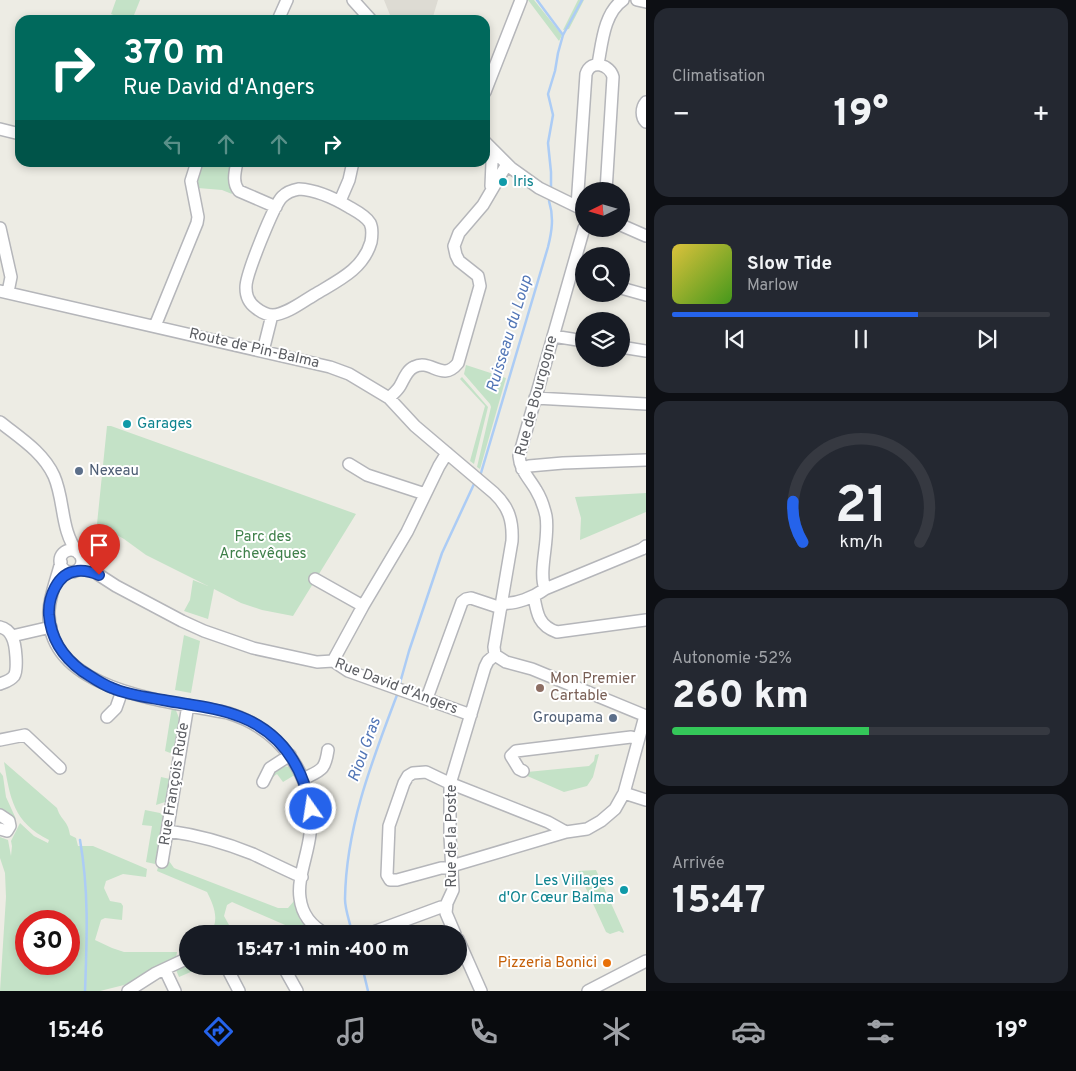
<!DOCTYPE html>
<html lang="fr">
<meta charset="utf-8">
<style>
:root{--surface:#171b24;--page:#242831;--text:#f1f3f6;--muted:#9ea1a6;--line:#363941;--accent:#2563eb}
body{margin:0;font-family:Overpass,sans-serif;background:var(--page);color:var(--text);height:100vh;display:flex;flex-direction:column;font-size:19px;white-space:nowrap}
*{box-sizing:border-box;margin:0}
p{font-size:16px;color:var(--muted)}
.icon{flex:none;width:28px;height:28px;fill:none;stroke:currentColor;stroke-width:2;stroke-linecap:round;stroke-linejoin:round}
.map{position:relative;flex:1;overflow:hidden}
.sheet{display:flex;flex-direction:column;gap:8px;padding:8px;background:#0d0f14;width:430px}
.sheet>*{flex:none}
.top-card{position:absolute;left:15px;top:15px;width:475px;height:152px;border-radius:15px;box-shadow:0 2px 8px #0003;background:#00695c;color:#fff;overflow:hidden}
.needle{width:32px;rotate:265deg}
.buttons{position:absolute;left:575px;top:182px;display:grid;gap:10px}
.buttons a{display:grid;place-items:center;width:55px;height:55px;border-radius:50%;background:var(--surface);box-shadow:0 2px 8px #0003;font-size:25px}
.speed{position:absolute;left:15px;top:910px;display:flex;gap:10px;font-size:25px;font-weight:700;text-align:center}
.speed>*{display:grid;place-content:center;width:65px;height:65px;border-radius:50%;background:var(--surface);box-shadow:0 2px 8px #0003;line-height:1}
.speed .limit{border:8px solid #d22;background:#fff;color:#111}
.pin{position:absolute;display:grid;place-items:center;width:42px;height:42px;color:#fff;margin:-51px -21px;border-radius:50% 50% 50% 0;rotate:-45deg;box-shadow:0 0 5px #0007}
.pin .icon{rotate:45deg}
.me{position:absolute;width:55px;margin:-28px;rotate:347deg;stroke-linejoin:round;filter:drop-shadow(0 0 4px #0008)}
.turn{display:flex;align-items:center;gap:18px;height:105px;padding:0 25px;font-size:22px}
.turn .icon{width:65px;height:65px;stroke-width:2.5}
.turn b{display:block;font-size:35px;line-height:42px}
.lanes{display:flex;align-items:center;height:48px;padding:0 25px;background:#0003;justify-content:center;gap:25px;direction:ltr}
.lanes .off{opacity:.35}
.big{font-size:38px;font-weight:800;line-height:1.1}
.sheet .widget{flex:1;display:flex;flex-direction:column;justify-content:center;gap:8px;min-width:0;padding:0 18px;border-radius:15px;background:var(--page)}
.sheet .dial{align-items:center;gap:0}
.dial svg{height:130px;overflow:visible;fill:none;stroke:var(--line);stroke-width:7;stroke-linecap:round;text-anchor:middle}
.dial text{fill:var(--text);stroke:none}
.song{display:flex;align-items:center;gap:15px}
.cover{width:60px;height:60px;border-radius:8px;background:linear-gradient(135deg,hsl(50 70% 55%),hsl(100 70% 35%))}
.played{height:5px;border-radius:2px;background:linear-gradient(90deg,var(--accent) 65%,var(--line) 65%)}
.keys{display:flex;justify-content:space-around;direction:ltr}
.heat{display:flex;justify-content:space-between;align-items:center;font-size:28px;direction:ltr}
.charge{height:8px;border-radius:4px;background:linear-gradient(90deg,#34c759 52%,var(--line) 0)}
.trip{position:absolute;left:179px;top:925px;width:288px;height:50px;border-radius:25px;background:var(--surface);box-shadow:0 2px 8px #0003;font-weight:800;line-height:50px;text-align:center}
.dock{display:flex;height:80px;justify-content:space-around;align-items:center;background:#090b0e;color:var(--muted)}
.dock .icon{width:35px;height:35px}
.dock .selected{color:var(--accent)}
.dock b{font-size:22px;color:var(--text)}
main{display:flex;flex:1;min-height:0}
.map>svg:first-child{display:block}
</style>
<main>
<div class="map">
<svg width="646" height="991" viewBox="0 0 646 991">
<rect width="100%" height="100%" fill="#edece4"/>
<path fill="#dddbd3" d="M384 0H438L432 20H392Z"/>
<path fill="#c4e2c7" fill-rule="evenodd" d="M116 0H140L132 20H126L111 14Z
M528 0H534L562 35 559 41Z
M578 0H584L569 29 563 30Z
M204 163H230L228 178 232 194 222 190 198 188V178Z
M466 365 506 378 480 469 477 467 491 407 490 404 464 374Z
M462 377 488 407 474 464 470 461 485 406 460 379Z
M107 426H111L356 514 293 616 262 610 241 603 214 589 208 619 184 611 190 600 193 580 208 586 146 555 124 539 97 524Z
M646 493V512L580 540 581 518 575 497Z
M184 635 200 641 191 693 175 690Z
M172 707 175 708 179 718 173 754 165 751Z
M599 754 593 777 587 786 564 792 525 775 527 772 589 766 594 761 595 755Z
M4 762 57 808C61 821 68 820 70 835L76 838 78 846H93L147 869 146 877 123 874 106 881 104 888 110 901 121 903 123 906 122 920 105 918 101 920 95 940 112 948 124 952H177L176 958 124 985 100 991H0L6 897 5 873 0 858V837L8 840 11 856 12 846 11 841 20 823 34 836 48 843 49 840C13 822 10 798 4 762ZM26 921H69V964H26Z
M282 766 291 767 296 777 293 776 283 782 277 774 273 777 272 772Z
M0 772 3 776 6 797 16 819 0 812Z
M161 777 170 779 165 802 156 805Z
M145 810 160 813 163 816 155 864 146 862 152 826 142 825Z
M169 861 174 868 278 908H288L294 901 301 917 317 934H306L232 902 227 905 224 916 234 934H210C220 920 214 906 207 892L157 871 159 863 165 865Z
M596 870 624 932 623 933 619 931 610 934 606 932 578 871Z
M187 965 188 966H219L204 975 200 968 179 977 176 970Z"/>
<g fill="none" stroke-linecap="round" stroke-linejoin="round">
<path stroke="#acccf5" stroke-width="2.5" d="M537 0 563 35
M551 190V172L548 143 553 115 548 94 555 71 558 53 563 35 582 0
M481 473 548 247C552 231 554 217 549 201
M400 683 409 651 442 553 474 484
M80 840C89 891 87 939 85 991
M352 933C350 922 345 910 345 899 346 827 372 761 397 695
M362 966 368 991"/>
<g stroke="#b5b6ba" stroke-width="14">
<path id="minor" d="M353 0 371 20
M637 0 646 2
M278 20 287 0
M598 64C602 43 604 13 623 0
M485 92 521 0
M646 102C641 108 641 117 646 122
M0 129 20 134
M485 142 511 168 539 188 584 210
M237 162C235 172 232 183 239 191L276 207
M491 186 492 162 496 154
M299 189C316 190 334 198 349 207 356 211 366 216 370 223 373 229 372 236 371 242 363 270 337 281 314 295 302 302 287 314 273 315 266 315 261 312 256 308 249 303 246 296 246 288 245 276 274 205 282 197 287 192 293 190 299 189Z
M340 201 349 180 353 162
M577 206 586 74C591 58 610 65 613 77L606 191
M621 225 646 236
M0 228 11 277 8 292
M621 288 646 295
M0 291 330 367 349 374 389 398 415 426 494 493C509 507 513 521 512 541L494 647 495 655 506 662 532 669 646 716
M155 326 197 223 198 217 191 181 197 162
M553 336 584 341
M621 347 646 351
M263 351 272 315
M389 398C393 394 397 391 400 386 404 379 407 370 414 367 431 358 442 383 458 363L480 286 478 276 459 261 456 255 454 246 459 233 483 205 507 164
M535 398 646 404
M0 422C20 438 43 452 54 476 65 501 60 530 78 553
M349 464 367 475 425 494
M522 469 529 466 563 463 646 460
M60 561a11 11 0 1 1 22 0a11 11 0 1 1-22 0Z
M81 557 99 575 116 586 182 621 204 631 253 648 317 662 333 661 348 671 471 715
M61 562C57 578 50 595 49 610 45 693 171 701 228 713 281 729 317 778 310 834 308 854 297 879 300 898 302 915 311 926 326 934
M315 579 363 606
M545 589C538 570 550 539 546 516 544 507 541 498 536 490 529 478 520 470 519 456L584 228
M534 597C537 614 539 626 557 632L646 620
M502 603C515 605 534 597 545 589L642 549 646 546
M0 627C5 628 10 632 12 637 16 644 18 670 14 676 10 681 5 682 0 684
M12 636 51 627
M333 661 363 606 407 532 439 466 447 453
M427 698 462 602 466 599 471 598 501 608
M107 717 116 708 122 691
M0 740 25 735 60 768
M523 771 519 769 511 756 516 751 631 737 638 739
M303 779C321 770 325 771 328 750
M263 782 270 768 290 755
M624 793 646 800
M0 815 9 821 10 826 7 831 0 829
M168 831C197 835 226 843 253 854 270 862 286 870 302 877
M566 832 548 822 447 782 426 772 413 773 408 776 404 783 389 826 387 875 390 880H397L441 868H449L455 865 566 832 587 829 601 821 615 809 624 793 645 716
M162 862 188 705
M368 934 441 907 446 908
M455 934 446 913 447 903 453 890 450 836V784L485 667 488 661 495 655
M458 939 481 991
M226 966 239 991
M283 966 297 991
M165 970 175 991
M128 991 156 973 188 958
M588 991 646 961"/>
</g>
<use href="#minor" stroke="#fff" stroke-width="11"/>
</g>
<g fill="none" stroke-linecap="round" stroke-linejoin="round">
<g stroke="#184099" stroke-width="12">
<path id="route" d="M99 575C92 572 85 570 77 571 57 573 48 598 49 615 51 639 63 657 82 671 92 677 101 684 112 688 128 695 146 697 163 700 189 705 217 707 241 717 282 733 303 767 311 809"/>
</g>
<use href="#route" stroke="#2563eb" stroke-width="9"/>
</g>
<g fill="#0f9aa8" stroke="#fff" stroke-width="2">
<circle cx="503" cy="182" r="5"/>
<circle cx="127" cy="424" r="5"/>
<circle cx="624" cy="890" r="5"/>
</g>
<g fill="#5c6f8a" stroke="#fff" stroke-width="2">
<circle cx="79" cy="471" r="5"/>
<circle cx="613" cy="718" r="5"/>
</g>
<circle fill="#8d6e63" stroke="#fff" stroke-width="2" cx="540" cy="688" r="5"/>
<circle fill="#e8710a" stroke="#fff" stroke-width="2" cx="607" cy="963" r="5"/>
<g text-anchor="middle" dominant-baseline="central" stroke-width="4" stroke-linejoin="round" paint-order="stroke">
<g font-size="15" fill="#0d838f" stroke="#fff" text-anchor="start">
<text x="513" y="182">Iris</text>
<text x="137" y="424">Garages</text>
<text x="614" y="881" text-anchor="end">Les Villages<tspan x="614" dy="17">d'Or Cœur Balma</tspan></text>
</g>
<g font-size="15" fill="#5c5e63" stroke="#fff">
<text transform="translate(254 349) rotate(13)">Route de Pin-Balma</text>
<text transform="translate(537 396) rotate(-75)">Rue de Bourgogne</text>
<text transform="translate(396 687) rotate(21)">Rue David d'Angers</text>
<text transform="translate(175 784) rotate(-81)">Rue François Rude</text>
<text transform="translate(452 836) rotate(-90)">Rue de la Poste</text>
</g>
<g font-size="15" fill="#4e5e75" stroke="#fff" text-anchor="start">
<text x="89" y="471">Nexeau</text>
<text x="603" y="718" text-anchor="end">Groupama</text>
</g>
<g font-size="15" fill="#3f804a" stroke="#fff">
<text x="263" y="537">Parc des<tspan x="263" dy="17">Archevêques</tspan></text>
</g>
<g font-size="15" fill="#785e54" stroke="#fff" text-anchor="start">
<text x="550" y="679">Mon Premier<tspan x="550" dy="17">Cartable</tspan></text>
</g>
<g font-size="15" fill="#c56008" stroke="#fff" text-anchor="end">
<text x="597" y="963">Pizzeria Bonici</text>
</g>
<g font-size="16" font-style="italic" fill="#5276b6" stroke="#fff">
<text transform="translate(510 334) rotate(-73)">Ruisseau du Loup</text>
<text transform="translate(365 750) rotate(-70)">Riou Gras</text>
</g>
</g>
</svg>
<div class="buttons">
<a><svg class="needle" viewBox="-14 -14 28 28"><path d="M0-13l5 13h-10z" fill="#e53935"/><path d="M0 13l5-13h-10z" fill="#9ea1a6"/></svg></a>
<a><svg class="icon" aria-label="search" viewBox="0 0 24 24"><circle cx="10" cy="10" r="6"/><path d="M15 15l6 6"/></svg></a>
<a><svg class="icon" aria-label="layers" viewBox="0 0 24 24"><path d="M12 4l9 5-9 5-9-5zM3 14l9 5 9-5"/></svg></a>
</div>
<div class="speed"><div class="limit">30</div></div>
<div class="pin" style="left:99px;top:575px;background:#d93025"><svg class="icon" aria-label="arrive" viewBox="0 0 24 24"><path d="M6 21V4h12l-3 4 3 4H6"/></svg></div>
<svg class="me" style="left:311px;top:809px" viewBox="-20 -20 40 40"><circle r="17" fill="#2563eb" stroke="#fff" stroke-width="3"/><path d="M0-11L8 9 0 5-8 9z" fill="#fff"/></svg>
<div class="trip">15:47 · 1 min · 400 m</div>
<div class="top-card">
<div class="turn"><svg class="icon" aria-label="right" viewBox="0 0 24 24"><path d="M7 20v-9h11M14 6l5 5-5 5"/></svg><div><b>370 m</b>Rue David d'Angers</div></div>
<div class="lanes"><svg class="icon off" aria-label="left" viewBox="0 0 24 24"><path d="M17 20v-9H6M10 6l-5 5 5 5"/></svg><svg class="icon off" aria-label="ahead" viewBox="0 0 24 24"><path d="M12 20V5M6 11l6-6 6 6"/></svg><svg class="icon off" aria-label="ahead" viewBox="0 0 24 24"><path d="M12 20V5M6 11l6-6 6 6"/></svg><svg class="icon" aria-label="right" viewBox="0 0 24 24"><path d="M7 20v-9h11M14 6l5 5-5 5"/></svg></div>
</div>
</div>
<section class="sheet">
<div class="widget"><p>Climatisation</p>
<div class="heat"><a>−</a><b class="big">19°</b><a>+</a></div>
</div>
<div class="widget">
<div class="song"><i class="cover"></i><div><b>Slow Tide</b><p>Marlow</p></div></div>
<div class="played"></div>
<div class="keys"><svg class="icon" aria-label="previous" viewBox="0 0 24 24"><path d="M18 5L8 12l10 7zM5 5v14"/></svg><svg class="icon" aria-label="pause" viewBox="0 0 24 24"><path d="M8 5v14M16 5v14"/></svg><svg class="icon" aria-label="next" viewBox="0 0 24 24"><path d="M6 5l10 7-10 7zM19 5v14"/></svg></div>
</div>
<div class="widget dial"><svg viewBox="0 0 100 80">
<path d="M14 69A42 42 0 1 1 86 69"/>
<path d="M14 69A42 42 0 0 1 8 44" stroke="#2563eb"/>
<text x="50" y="56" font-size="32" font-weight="700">21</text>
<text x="50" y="72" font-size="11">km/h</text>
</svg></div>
<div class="widget"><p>Autonomie · 52%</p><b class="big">260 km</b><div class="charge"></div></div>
<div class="widget"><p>Arrivée</p><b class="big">15:47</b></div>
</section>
</main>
<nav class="dock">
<b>15:46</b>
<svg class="icon selected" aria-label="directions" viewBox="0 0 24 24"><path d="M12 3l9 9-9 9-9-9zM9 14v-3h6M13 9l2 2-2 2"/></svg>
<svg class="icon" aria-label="music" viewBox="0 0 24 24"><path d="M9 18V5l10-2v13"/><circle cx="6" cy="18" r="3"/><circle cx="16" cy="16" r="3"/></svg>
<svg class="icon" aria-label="phone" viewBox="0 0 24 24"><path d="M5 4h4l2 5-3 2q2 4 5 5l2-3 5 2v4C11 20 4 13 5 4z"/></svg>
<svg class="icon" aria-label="climate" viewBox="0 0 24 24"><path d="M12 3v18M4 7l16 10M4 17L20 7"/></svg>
<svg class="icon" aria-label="car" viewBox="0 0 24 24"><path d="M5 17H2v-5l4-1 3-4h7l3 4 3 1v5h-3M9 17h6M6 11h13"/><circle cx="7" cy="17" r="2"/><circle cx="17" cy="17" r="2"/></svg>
<svg class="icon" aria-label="filters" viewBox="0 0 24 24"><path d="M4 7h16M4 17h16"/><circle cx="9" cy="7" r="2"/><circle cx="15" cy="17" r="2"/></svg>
<b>19°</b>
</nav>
